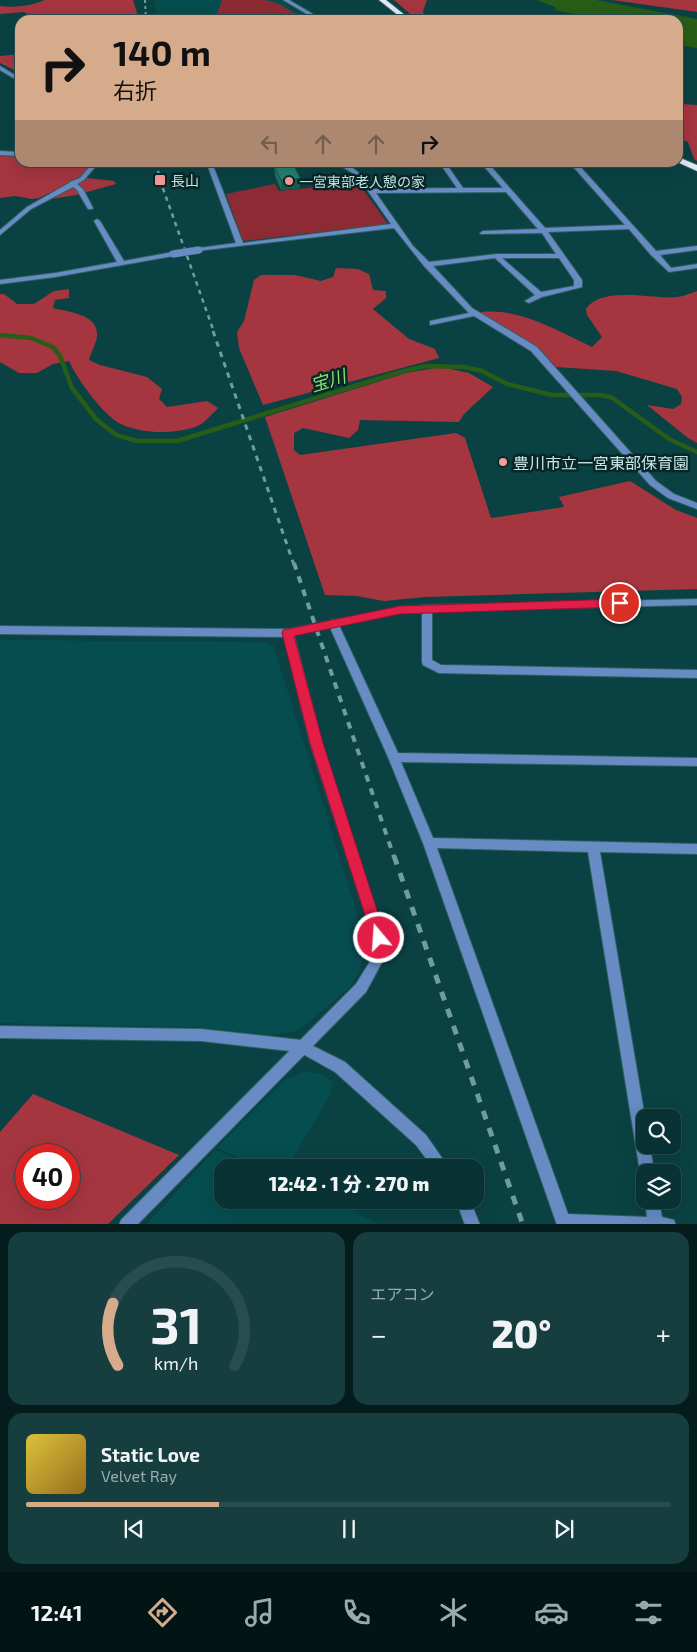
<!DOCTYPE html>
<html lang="ja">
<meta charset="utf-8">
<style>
:root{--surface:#083233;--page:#163e3f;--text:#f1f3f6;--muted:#98aaac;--line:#294d4e;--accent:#d6ab8b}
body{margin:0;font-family:"Exo 2","Noto Sans JP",sans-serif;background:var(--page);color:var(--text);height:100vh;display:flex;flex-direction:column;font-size:19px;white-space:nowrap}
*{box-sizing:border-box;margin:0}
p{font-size:16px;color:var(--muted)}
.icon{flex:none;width:28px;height:28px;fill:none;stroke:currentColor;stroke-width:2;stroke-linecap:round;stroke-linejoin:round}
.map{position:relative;height:1224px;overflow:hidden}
.side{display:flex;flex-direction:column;gap:8px;padding:8px;background:#041c1c;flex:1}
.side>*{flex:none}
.hud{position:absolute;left:15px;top:15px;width:668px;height:152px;border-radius:15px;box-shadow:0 5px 20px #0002,0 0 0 1px var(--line);background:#d6ab8b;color:#111;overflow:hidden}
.tools{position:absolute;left:636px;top:1109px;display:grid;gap:10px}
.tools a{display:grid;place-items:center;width:45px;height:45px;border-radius:10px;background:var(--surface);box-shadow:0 5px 20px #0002,0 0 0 1px var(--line);font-size:25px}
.speed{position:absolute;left:15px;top:1144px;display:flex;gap:10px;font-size:25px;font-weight:700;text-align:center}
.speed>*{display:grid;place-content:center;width:65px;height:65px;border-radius:50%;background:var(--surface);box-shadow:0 5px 20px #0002,0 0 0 1px var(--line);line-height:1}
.speed .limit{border:8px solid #d22;background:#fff;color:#111}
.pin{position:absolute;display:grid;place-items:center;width:42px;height:42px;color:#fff;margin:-21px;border:2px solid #fff;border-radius:50%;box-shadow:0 1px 5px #0007}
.me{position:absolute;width:55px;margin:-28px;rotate:342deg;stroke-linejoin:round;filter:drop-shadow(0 0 4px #0008)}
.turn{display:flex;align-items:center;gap:18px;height:105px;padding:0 15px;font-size:22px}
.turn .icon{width:65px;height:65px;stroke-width:2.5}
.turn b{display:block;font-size:35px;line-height:42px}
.lanes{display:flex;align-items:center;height:48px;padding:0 15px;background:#0003;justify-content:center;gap:25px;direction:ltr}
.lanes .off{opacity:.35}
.big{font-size:38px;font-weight:800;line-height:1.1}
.side .tile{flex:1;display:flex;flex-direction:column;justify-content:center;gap:8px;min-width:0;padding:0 18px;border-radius:15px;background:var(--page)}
.side .dial{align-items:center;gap:0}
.dial svg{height:130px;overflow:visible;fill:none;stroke:var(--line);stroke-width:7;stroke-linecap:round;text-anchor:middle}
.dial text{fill:var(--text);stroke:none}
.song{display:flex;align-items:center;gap:15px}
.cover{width:60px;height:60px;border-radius:8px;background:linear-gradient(135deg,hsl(50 70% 55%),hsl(40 70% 35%))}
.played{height:5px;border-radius:2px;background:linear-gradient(90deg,var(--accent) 30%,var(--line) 30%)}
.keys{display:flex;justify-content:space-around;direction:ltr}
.heat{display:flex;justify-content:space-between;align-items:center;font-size:28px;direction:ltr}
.side .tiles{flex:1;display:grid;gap:8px;grid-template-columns:1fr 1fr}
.tile:last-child{grid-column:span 2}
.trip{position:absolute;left:214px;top:1159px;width:270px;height:50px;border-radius:15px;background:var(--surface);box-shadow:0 5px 20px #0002,0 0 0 1px var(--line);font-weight:800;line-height:50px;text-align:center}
.tabs{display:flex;height:80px;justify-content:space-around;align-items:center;background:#031414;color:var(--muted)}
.tabs .icon{width:35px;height:35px}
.tabs .selected{color:var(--accent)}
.tabs b{font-size:22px;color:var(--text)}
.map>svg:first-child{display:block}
</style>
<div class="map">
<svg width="697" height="1225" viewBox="0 0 697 1225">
<rect width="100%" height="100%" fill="#0a4244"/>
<path fill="#064d50" d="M155 0H279L316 20H156Z
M0 640 265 642 273 645 367 945 358 974 349 988 298 1031 283 1033 265 1035 195 1027 0 1023Z
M304 1072 322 1074 332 1082 331 1093 288 1167H259L217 1148 285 1080Z
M215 1150 255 1167 222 1168V1200H327L381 1224H147Z"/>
<path fill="#8d2b34" d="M222 0H265L277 3 307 20H215Z
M275 184 279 191 317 187 319 190 359 184 388 224 243 241 226 194Z"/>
<path fill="#a53640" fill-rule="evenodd" d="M45 0H133L139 20H38L24 12 0 14V6C16 8 30 6 45 0Z
M394 0H427L423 11 425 20H417Z
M612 0H697V12Z
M20 54V73L0 63V56Z
M682 104 697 105V161L694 159 688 142 678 138V106Z
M0 155 20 157V162H71L84 165 87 169 80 178 39 198 32 199 15 196 0 198Z
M87 178 114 181 116 184 76 195 51 199Z
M336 268 358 269 369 274 373 290 386 291V298L373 309 409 339 435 349 439 358 263 405 239 348 237 332 244 321 254 280 261 275H295L321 281 333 277Z
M69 289V298L55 300 53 308C68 312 99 314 97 336 96 344 91 352 89 360L100 365 147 377 162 389 159 399 167 407 207 401 218 408C212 414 203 425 195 427 174 434 143 434 123 425 105 418 77 379 69 361L53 364 37 373H19L0 362V294H4L17 304H34L54 291Z
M697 291V443L688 438 647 405 673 409 681 404 682 397 677 389 616 371 556 367C536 343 509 330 482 316L481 312C521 308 557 331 592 347L602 337 587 315 586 309C603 285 653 300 678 297 684 296 691 293 697 291Z
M441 367 469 373 493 387 464 414 459 422 360 420 358 430 349 438 303 428 294 433V450L300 455 456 433 465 438 491 518 564 507 559 497 630 481 676 510 697 518V589L425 597 384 601 357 596 325 595 265 417 406 373Z
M33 1094 179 1155 108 1224H0V1132ZM26 1155H69V1198H26Z"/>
<path fill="#275d16" d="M536 0H596L697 19V48L678 45V20H598L555 10V7Z"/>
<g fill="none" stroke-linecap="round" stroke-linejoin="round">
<path stroke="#275d16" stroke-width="4.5" d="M0 335 31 338 53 347 60 356 72 388 96 419 116 435 137 441H177L400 372 426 366 464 367 482 371 507 384 552 395H600L611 397 669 439 697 452"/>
<g stroke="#2c6061" stroke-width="2">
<path id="minor" d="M283 0H289L323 20H317Z
M0 66 20 78V82L0 70Z
M0 151 20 152V156L0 155Z
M87 162H93L96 166 84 180 77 184 83 189 93 208 92 209H88L77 190 73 187 31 209 0 235V230L27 207 69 183 70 182 80 178 90 166Z
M214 162H222L214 168 243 243 391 224 361 181 351 172 334 162C351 162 363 176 373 189L457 188 439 162H445L463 188H503L480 162H487L545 228 625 225 569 162H576L656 251 697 246V250L660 255 671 268 697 264V268L669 272 651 255 629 229 548 232 582 280V287L542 297 529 303 525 301 535 295 495 258 433 266 472 308 537 347 656 481 674 494 697 503V509L668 498 650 485 531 351 474 316 430 325V321L469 313 424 266 394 228 197 251 196 250 199 248 236 243 208 167ZM506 192 538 229 483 231 480 233 481 234 542 233 556 254H497L429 262 413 246 376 193ZM502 258H559L574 280V286L541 292Z
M97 219 100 221 124 261 173 252 176 254 173 256 55 277 0 284V280L55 273 117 262 94 221Z
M427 605 432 608V660L441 665 697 670V678L439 673 423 665 422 662V608Z
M333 619 338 623 398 753 697 758V766L401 762 433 838 697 844V854L600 852 645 1118V1145H650L654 1172H645V1179L642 1177 640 1172 588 852 437 848 568 1214 647 1217 645 1200V1199L659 1200 662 1217 674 1220 676 1225H557L423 843 388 757 328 623Z
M0 626 288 629 293 633 288 637 0 634Z
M0 1026 201 1029 301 1040 345 1062 426 1135 449 1168H433L416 1145 335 1072 299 1052 201 1041 0 1038Z
M456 1200H470L480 1225H465Z"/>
</g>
<g stroke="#2c6061" stroke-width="2">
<path id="tertiary" d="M697 599V605L427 611 400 613 294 635 322 743 385 938 381 964 366 992 137 1225H119L121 1220 356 984 369 963 373 938 310 743 283 633 284 630 400 607 427 605Z"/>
</g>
<g stroke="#2c6061" stroke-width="2">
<path id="trunk" d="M379 0H386L411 20H404Z
M678 157 697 165V171L677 162Z"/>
</g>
<use href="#minor" fill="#678bc2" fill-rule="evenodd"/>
<use href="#tertiary" fill="#678bc2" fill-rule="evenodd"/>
<use href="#trunk" fill="#e2e9f4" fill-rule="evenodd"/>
<path stroke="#719c9d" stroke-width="2" stroke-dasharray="3 3" stroke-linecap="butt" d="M145 0 146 20"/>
<path stroke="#719c9d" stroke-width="2.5" stroke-dasharray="4.5 4.5" stroke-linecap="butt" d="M156 162 160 180 214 332"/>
<path stroke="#719c9d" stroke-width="3" stroke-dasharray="5.5 5.5" stroke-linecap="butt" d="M213 331 294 565"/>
<path stroke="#719c9d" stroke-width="4" stroke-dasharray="7 7" stroke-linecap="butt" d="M294 563 394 857"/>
<path stroke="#719c9d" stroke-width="5" stroke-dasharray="9 9" stroke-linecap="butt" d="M394 856 523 1225"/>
<g stroke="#2c6061" stroke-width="8" stroke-linecap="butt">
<path id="minor-bridge" d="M173 254 199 250"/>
</g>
<use href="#minor-bridge" stroke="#678bc2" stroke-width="7"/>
</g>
<path fill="#206f61" d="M274 166 300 178V188L281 190 275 176Z"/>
<path fill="#1a5a4f" d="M300 178V188L281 190V180Z"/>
<path fill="#258171" stroke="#1a5a4f" d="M293 164 300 178 281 180 274 166Z"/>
<path fill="#e11d48" stroke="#92132f" d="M620 599 625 603 620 607 400 614 294 636 323 743 386 938 384 943 379 945 374 943 310 743 282 633 283 630 400 606Z"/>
<g fill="#f59b9c" stroke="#092627" stroke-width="2">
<rect x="154" y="174" width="12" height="12" rx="2.5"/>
<circle cx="289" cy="181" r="5"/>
<circle cx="503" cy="462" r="5"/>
</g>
<g text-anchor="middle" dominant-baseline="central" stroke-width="5" stroke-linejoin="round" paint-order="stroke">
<g font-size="14" fill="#c6e6e7" stroke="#092627" text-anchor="start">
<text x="171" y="180">長山</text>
<text x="299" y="181">一宮東部老人憩の家</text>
</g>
<g font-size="16" fill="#c6e6e7" stroke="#092627" text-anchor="start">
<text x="513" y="462">豊川市立一宮東部保育園</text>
</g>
<g font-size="18" font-style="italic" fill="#86e16d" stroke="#092627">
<text transform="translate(328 380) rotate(-17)">宝川</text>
</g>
</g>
</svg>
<div class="tools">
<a><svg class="icon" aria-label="search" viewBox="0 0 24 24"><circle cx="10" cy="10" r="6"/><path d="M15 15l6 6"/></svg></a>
<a><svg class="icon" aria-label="layers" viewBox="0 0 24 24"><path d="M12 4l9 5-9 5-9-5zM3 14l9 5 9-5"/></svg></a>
</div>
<div class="speed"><div class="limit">40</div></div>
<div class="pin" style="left:620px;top:603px;background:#d93025"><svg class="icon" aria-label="arrive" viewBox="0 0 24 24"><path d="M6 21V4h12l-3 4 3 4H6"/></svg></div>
<svg class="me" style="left:379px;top:938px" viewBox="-20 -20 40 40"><circle r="17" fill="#e11d48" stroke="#fff" stroke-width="3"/><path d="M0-11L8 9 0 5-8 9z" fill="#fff"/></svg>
<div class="trip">12:42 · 1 分 · 270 m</div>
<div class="hud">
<div class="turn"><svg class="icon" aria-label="right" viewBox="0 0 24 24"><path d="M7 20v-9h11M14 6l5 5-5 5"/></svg><div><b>140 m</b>右折</div></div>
<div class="lanes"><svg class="icon off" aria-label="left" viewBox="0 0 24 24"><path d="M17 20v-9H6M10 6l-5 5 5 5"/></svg><svg class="icon off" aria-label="ahead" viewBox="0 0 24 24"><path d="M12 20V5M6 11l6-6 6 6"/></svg><svg class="icon off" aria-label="ahead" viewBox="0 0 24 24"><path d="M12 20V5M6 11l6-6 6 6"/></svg><svg class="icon" aria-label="right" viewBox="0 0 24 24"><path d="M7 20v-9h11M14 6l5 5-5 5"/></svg></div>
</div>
</div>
<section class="side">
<div class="tiles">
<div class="tile dial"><svg viewBox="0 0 100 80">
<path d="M14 69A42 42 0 1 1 86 69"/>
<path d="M14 69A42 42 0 0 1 11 31" stroke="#d6ab8b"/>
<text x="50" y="56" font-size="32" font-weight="700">31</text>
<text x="50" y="72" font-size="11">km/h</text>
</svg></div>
<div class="tile"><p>エアコン</p>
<div class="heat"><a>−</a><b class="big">20°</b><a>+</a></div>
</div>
<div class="tile">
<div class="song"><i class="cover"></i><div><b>Static Love</b><p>Velvet Ray</p></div></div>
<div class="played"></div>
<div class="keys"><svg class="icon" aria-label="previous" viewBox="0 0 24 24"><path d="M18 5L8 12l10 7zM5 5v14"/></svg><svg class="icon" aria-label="pause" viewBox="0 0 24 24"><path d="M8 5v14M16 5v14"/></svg><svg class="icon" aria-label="next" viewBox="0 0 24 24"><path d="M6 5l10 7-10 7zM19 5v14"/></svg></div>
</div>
</div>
</section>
<nav class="tabs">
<b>12:41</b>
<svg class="icon selected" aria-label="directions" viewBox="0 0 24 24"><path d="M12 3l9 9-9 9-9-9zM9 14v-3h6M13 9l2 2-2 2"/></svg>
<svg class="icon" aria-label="music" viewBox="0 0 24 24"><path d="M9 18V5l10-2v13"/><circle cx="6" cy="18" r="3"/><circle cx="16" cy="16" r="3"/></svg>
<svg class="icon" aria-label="phone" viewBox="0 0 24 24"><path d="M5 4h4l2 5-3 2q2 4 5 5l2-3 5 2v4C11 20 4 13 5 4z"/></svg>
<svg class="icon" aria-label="climate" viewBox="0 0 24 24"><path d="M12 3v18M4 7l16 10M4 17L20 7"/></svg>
<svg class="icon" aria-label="car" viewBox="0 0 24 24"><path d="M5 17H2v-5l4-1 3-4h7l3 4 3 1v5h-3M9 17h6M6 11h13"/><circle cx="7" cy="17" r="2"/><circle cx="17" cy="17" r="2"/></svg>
<svg class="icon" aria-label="filters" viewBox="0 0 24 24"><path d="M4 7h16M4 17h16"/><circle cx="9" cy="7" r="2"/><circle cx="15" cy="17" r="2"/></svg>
</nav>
